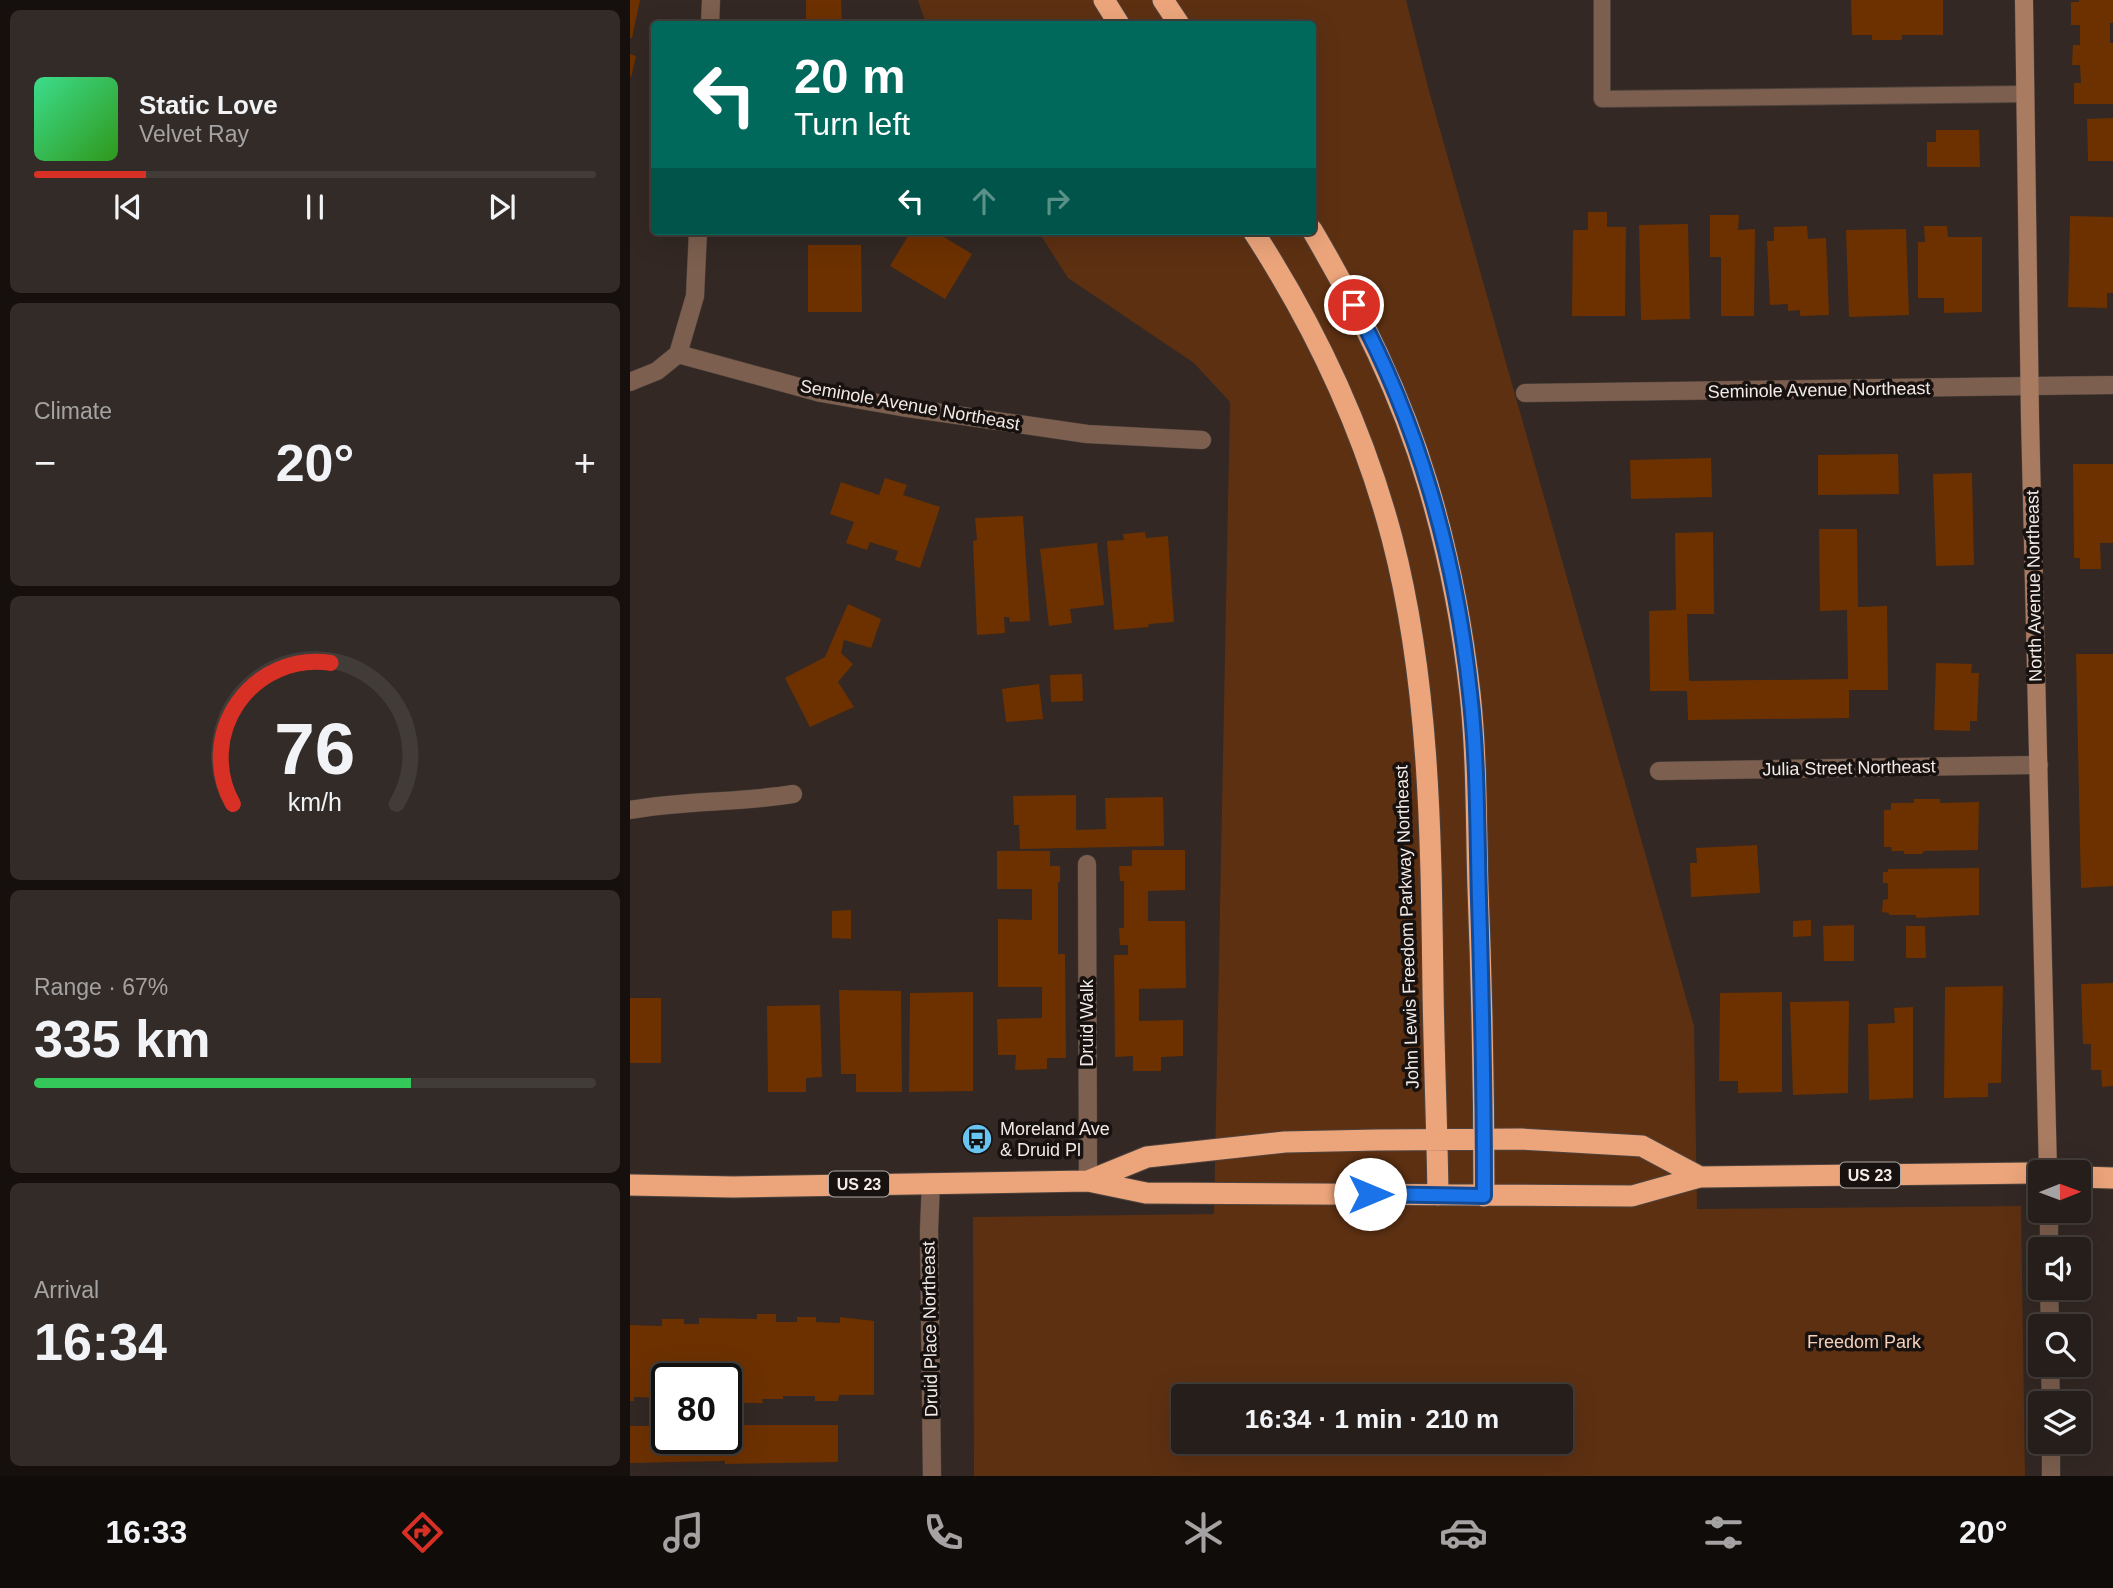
<!DOCTYPE html>
<meta charset="utf-8">
<style>
:root{--surface:#261e1a;--page:#322b27;--text:#f1f3f6;--muted:#a4a2a2;--line:#423c39;--accent:#d93025}
body{margin:0;font-family:Helvetica,sans-serif;background:var(--page);color:var(--text);height:100vh;display:flex;flex-direction:column;font-size:26px;white-space:nowrap}
*{box-sizing:border-box;margin:0}
p{font-size:23px;color:var(--muted)}
.icon{flex:none;width:38px;height:38px;fill:none;stroke:currentColor;stroke-width:2;stroke-linecap:round;stroke-linejoin:round}
.map{position:relative;flex:1;overflow:hidden}
.panel{display:flex;flex-direction:column;gap:10px;padding:10px;background:#15100e;width:630px}
.panel>*{flex:none}
.banner{position:absolute;left:21px;top:21px;width:665px;height:214px;border-radius:7px;box-shadow:0 7px 28px #0002,0 0 0 2px var(--line);background:#00695c;color:#fff;overflow:hidden}
.needle{width:46px;rotate:89deg}
.controls{position:absolute;left:1398px;top:1160px;display:grid;gap:14px}
.controls a{display:grid;place-items:center;width:63px;height:63px;border-radius:7px;background:var(--surface);box-shadow:0 7px 28px #0002,0 0 0 2px var(--line);font-size:35px}
.speed{position:absolute;left:21px;top:1363px;display:flex;gap:14px;font-size:35px;font-weight:700;text-align:center}
.speed>*{display:grid;place-content:center;width:91px;height:91px;border-radius:50%;background:var(--surface);box-shadow:0 7px 28px #0002,0 0 0 2px var(--line);line-height:1}
.speed .limit{border:4px solid #111;border-radius:10px;background:#fff;color:#111}
.pin{position:absolute;display:grid;place-items:center;width:60px;height:60px;color:#fff;margin:-30px;border:4px solid #fff;border-radius:50%;box-shadow:0 2px 7px #0007}
.me{position:absolute;width:77px;margin:-38px;rotate:90deg;stroke-linejoin:round;filter:drop-shadow(0 0 5px #0008)}
.turn{display:flex;align-items:center;gap:24px;height:147px;padding:0 28px;font-size:32px}
.turn .icon{width:91px;height:91px;stroke-width:2.5}
.turn b{display:block;font-size:49px;line-height:60px}
.lanes{display:flex;align-items:center;height:66px;padding:0 28px;background:#0003;justify-content:center;gap:35px;direction:ltr}
.lanes .off{opacity:.35}
.big{font-size:52px;font-weight:600;line-height:1.1}
.panel .widget{flex:1;display:flex;flex-direction:column;justify-content:center;gap:10px;min-width:0;padding:0 24px;border-radius:10px;background:var(--page)}
.panel .dial{align-items:center;gap:0}
.dial svg{height:182px;overflow:visible;fill:none;stroke:var(--line);stroke-width:7;stroke-linecap:round;text-anchor:middle}
.dial text{fill:var(--text);stroke:none}
.song{display:flex;align-items:center;gap:21px}
.cover{width:84px;height:84px;border-radius:10px;background:linear-gradient(135deg,hsl(150 70% 55%),hsl(110 70% 35%))}
.played{height:7px;border-radius:4px;background:linear-gradient(90deg,var(--accent) 20%,var(--line) 20%)}
.keys{display:flex;justify-content:space-around;direction:ltr}
.heat{display:flex;justify-content:space-between;align-items:center;font-size:38px;direction:ltr}
.charge{height:10px;border-radius:5px;background:linear-gradient(90deg,#34c759 67%,var(--line) 0)}
.trip{position:absolute;left:541px;top:1384px;width:402px;height:70px;border-radius:7px;background:var(--surface);box-shadow:0 7px 28px #0002,0 0 0 2px var(--line);font-weight:600;line-height:70px;text-align:center}
.dock{display:flex;height:112px;justify-content:space-around;align-items:center;background:#0f0c0a;color:var(--muted)}
.dock .icon{width:49px;height:49px}
.dock .active{color:var(--accent)}
.dock b{font-size:32px;color:var(--text)}
main{display:flex;flex:1;min-height:0}
.map>svg:first-child{display:block}
</style>
<main>
<section class="panel">
<div class="widget">
<div class="song"><i class="cover"></i><div><b>Static Love</b><p>Velvet Ray</p></div></div>
<div class="played"></div>
<div class="keys"><svg class="icon" aria-label="previous" viewBox="0 0 24 24"><path d="M18 5L8 12l10 7zM5 5v14"/></svg><svg class="icon" aria-label="pause" viewBox="0 0 24 24"><path d="M8 5v14M16 5v14"/></svg><svg class="icon" aria-label="next" viewBox="0 0 24 24"><path d="M6 5l10 7-10 7zM19 5v14"/></svg></div>
</div>
<div class="widget"><p>Climate</p>
<div class="heat"><a>−</a><b class="big">20°</b><a>+</a></div>
</div>
<div class="widget dial"><svg viewBox="0 0 100 80">
<path d="M14 69A42 42 0 1 1 86 69"/>
<path d="M14 69A42 42 0 0 1 57 7" stroke="#d93025"/>
<text x="50" y="56" font-size="32" font-weight="700">76</text>
<text x="50" y="72" font-size="11">km/h</text>
</svg></div>
<div class="widget"><p>Range · 67%</p><b class="big">335 km</b><div class="charge"></div></div>
<div class="widget"><p>Arrival</p><b class="big">16:34</b></div>
</section>
<div class="map">
<svg width="1483" height="1476" viewBox="0 0 1483 1476">
<rect width="100%" height="100%" fill="#332823"/>
<path fill="#5d3012" fill-rule="evenodd" d="M288 0H776L799 91 1064 1026 1067 1209 1391 1206 1395 1476H344L343 1217 584 1214 600 402 564 363 438 278 408 231H682V24H296ZM553 1396H931V1442H553Z"/>
<path fill="#6d3100" d="M0 0H10L2 38H0Z
M176 0H211L212 24H176Z
M1221 0H1313V35H1272V40H1242V35H1222Z
M1449 0H1483V23H1480V43H1483V104H1444V83H1451L1450 65H1442L1443 45H1450V25H1441V2H1449Z
M0 54 6 56 1 77H0Z
M1483 118V161H1458L1457 119Z
M1306 130H1349L1350 167H1297V142H1306Z
M958 212H977V227H996L995 316H942L943 230H958Z
M1080 215H1109L1108 230 1125 229 1124 316H1091V257H1080Z
M1440 216 1483 217V293H1477V308L1438 307Z
M1058 224 1060 319 1011 320 1009 225Z
M1177 226 1178 239 1196 238 1199 315 1170 316V310L1158 311V304L1140 305 1137 241H1144V227Z
M1294 226H1317L1318 237H1352V312L1314 313V298H1288V242H1295Z
M1276 229 1279 315 1219 317 1216 230Z
M281 231H304L342 254 315 299 260 266Z
M178 245H231L232 312H178Z
M1268 454 1269 494 1188 495V455Z
M1081 458 1082 497 1001 499 1000 460Z
M1443 464H1483V543H1470L1471 569H1450V558H1444Z
M1342 473 1344 565 1306 566 1303 474Z
M255 478 277 485 273 495 310 507 290 568 265 560 268 551 240 542 237 550 216 543 224 522 200 514 211 482 249 495Z
M393 516 400 621 380 622 379 617H374L375 633 347 635 343 541 347 540 345 518Z
M1189 529H1227L1228 607 1257 606 1258 690H1219V718L1058 720 1057 691H1020L1019 611 1046 610 1045 533 1083 532 1084 614H1057L1059 681 1218 679 1217 610 1190 611Z
M515 532 516 538 538 536 544 622 518 624 519 627 484 630 477 541 494 540 493 534Z
M467 543 474 605 440 609 442 623 419 626 410 549Z
M218 604 251 619 241 648 214 640 211 653 223 664 208 682 224 707 180 727 155 678 195 657Z
M1446 654H1483V886L1451 888Z
M1306 663 1342 664 1341 673H1349L1347 721H1340V731L1304 730Z
M452 674 453 701 421 702 420 675Z
M409 684 413 719 376 722 372 689Z
M446 795V830L476 829 475 798 533 797 534 846 390 849 389 825H384L383 796Z
M1284 799H1310V803L1349 802 1348 850 1294 851 1292 854H1274V851H1262L1261 847H1254V810H1261V803H1284Z
M1127 845 1130 893 1061 897 1060 863H1067L1066 848Z
M502 850H555V890L518 891V921H555L556 988 509 989V1021L553 1020V1056L531 1057V1071H503V1056L485 1057 484 955H498V945H490L489 928H494V881H490L489 866H502Z
M367 851H420V866H430V882H428V954H435L436 1058H417V1069L385 1070 386 1055H368L367 1019 412 1018V987H368V919L402 920V889H367Z
M1349 868V915L1286 918V915H1259V913L1252 912 1253 900 1258 899V883H1253V872H1258V869Z
M221 910V939L202 938V911Z
M1181 920V936L1163 937V921Z
M1224 925V961H1194L1193 926Z
M1276 926H1295L1296 958H1276Z
M1483 983V1086L1472 1087 1471 1070H1461V1044H1453L1451 984Z
M1373 986 1371 1083H1358V1097L1314 1098 1315 987Z
M209 990 271 991 272 1092H226V1074H211Z
M343 992V1091L279 1092 280 993Z
M1152 992V1092L1108 1093V1081H1089L1090 993Z
M0 998H31V1063H0Z
M1219 1001 1218 1093 1163 1095 1160 1002Z
M190 1005 192 1077 176 1078V1092H138L137 1006Z
M1283 1007V1098L1239 1100 1238 1024 1265 1023 1264 1008Z
M127 1314H146V1322H167V1317H186V1322L210 1323V1317L244 1321V1395H209L208 1401H185V1396H153V1399H132L133 1403H110V1396H96V1379H37V1398L4 1397V1401H0V1325L32 1326V1319H54V1324H69V1318L127 1319Z
M96 1425H208V1462L95 1464V1461L0 1463V1426H37V1438H96Z"/>
<g fill="none" stroke-linecap="round" stroke-linejoin="round">
<g stroke="#4e433e" stroke-width="18">
<path id="lane" d="M972 0V99L1395 94"/>
</g>
<g stroke="#4e433e" stroke-width="19">
<path id="street" d="M80 24 81 0
M48 354 191 393 271 407 457 434 572 440
M48 354 65 296 68 231
M0 382 27 371 48 354
M895 393 1483 385
M1029 771 1409 765
M0 810C54 800 109 803 163 794
M457 864 458 1181
M301 1182 299 1230 302 1476
M1419 1211V1250
M1419 1288 1420 1326
M1420 1365 1421 1404
M1421 1442V1476"/>
</g>
<g stroke="#4e433e" stroke-width="19">
<path id="secondary" d="M1394 0 1400 418 1418 1172"/>
</g>
<g stroke="#4e433e" stroke-width="23">
<path id="highway" d="M474 0 489 24
M533 0 549 24
M682 230C730 312 771 394 798 485 818 552 832 623 840 693 847 757 846 824 848 889 852 991 854 1093 854 1196
M623 231C684 325 733 428 762 538 800 684 801 838 803 989 804 1057 807 1126 808 1195
M1449 1177 1483 1178
M458 1181 517 1157 655 1142 748 1140 891 1139 1012 1146 1070 1177
M0 1185 103 1187 458 1181 516 1193 1002 1196 1070 1177 1410 1173"/>
</g>
<use href="#lane" stroke="#7c5f4e" stroke-width="16"/>
<use href="#street" stroke="#7c5f4e" stroke-width="18"/>
<use href="#secondary" stroke="#a97b61" stroke-width="18"/>
<use href="#highway" stroke="#eca57b" stroke-width="21"/>
</g>
<g fill="none" stroke-linecap="round" stroke-linejoin="round">
<g stroke="#114b97" stroke-width="18">
<path id="route" d="M724 305C789 424 826 560 840 693 848 762 847 831 849 900 852 998 854 1097 854 1196L740 1194"/>
</g>
<use href="#route" stroke="#1a73e8" stroke-width="12"/>
</g>
<defs>
<g id="bus-disc" transform="scale(1.575)"><circle r="9.5" fill="#68c4f0" stroke="#171210"/><path d="M-5-6H5V4H4V6H2V4H-2V6H-4V4H-5ZM-3.5-4V0h7V-4ZM-3.5 1.2v1.5H-2V1.2ZM2 1.2v1.5H3.5V1.2Z" fill="#111"/></g>
</defs>
<g fill-rule="evenodd">
<use href="#bus-disc" x="347" y="1139"/>
</g>
<g text-anchor="middle" dominant-baseline="central" stroke-width="7" stroke-linejoin="round" paint-order="stroke">
<g fill="#171210" stroke="#b0a9a6" stroke-width="2">
<rect x="1210" y="1162.5" width="60" height="25" rx="5"/>
<rect x="199" y="1171.5" width="60" height="25" rx="5"/>
</g>
<g font-size="16" font-weight="bold" fill="#f1eae6">
<text x="1240" y="1175">US 23</text>
<text x="229" y="1184">US 23</text>
</g>
<g font-size="18" fill="#f1eae6" stroke="#171210">
<text transform="translate(1189 390) rotate(-1)">Seminole Avenue Northeast</text>
<text transform="translate(280 405) rotate(10)">Seminole Avenue Northeast</text>
<text transform="translate(1404 586) rotate(-91)">North Avenue Northeast</text>
<text transform="translate(1219 768) rotate(-1)">Julia Street Northeast</text>
<text transform="translate(777 927) rotate(-92)">John Lewis Freedom Parkway Northeast</text>
<text transform="translate(457 1023) rotate(-90)">Druid Walk</text>
<text transform="translate(300 1329) rotate(-91)">Druid Place Northeast</text>
</g>
<g font-size="18" fill="#f1eae6" stroke="#171210" text-anchor="start">
<text x="370" y="1129">Moreland Ave<tspan x="370" dy="21">&amp; Druid Pl</tspan></text>
</g>
<g font-size="18" fill="#f6d0ba" stroke="#171210">
<text x="1234" y="1342">Freedom Park</text>
</g>
</g>
</svg>
<div class="controls">
<a><svg class="needle" viewBox="-14 -14 28 28"><path d="M0-13l5 13h-10z" fill="#e53935"/><path d="M0 13l5-13h-10z" fill="#a4a2a2"/></svg></a>
<a><svg class="icon" aria-label="sound" viewBox="0 0 24 24"><path d="M4 9h4l5-4v14l-5-4H4zM17 9q2 3 0 6"/></svg></a>
<a><svg class="icon" aria-label="search" viewBox="0 0 24 24"><circle cx="10" cy="10" r="6"/><path d="M15 15l6 6"/></svg></a>
<a><svg class="icon" aria-label="layers" viewBox="0 0 24 24"><path d="M12 4l9 5-9 5-9-5zM3 14l9 5 9-5"/></svg></a>
</div>
<div class="speed"><div class="limit">80</div></div>
<div class="pin" style="left:724px;top:305px;background:#d93025"><svg class="icon" aria-label="arrive" viewBox="0 0 24 24"><path d="M6 21V4h12l-3 4 3 4H6"/></svg></div>
<svg class="me" style="left:740px;top:1194px" viewBox="-20 -20 40 40"><circle r="19" fill="#fff"/><path d="M0-13L10 11 0 6-10 11z" fill="#1a73e8"/></svg>
<div class="trip">16:34 · 1 min · 210 m</div>
<div class="banner">
<div class="turn"><svg class="icon" aria-label="left" viewBox="0 0 24 24"><path d="M17 20v-9H6M10 6l-5 5 5 5"/></svg><div><b>20 m</b>Turn left</div></div>
<div class="lanes"><svg class="icon" aria-label="left" viewBox="0 0 24 24"><path d="M17 20v-9H6M10 6l-5 5 5 5"/></svg><svg class="icon off" aria-label="ahead" viewBox="0 0 24 24"><path d="M12 20V5M6 11l6-6 6 6"/></svg><svg class="icon off" aria-label="right" viewBox="0 0 24 24"><path d="M7 20v-9h11M14 6l5 5-5 5"/></svg></div>
</div>
</div>
</main>
<nav class="dock">
<b>16:33</b>
<svg class="icon active" aria-label="directions" viewBox="0 0 24 24"><path d="M12 3l9 9-9 9-9-9zM9 14v-3h6M13 9l2 2-2 2"/></svg>
<svg class="icon" aria-label="music" viewBox="0 0 24 24"><path d="M9 18V5l10-2v13"/><circle cx="6" cy="18" r="3"/><circle cx="16" cy="16" r="3"/></svg>
<svg class="icon" aria-label="phone" viewBox="0 0 24 24"><path d="M5 4h4l2 5-3 2q2 4 5 5l2-3 5 2v4C11 20 4 13 5 4z"/></svg>
<svg class="icon" aria-label="climate" viewBox="0 0 24 24"><path d="M12 3v18M4 7l16 10M4 17L20 7"/></svg>
<svg class="icon" aria-label="car" viewBox="0 0 24 24"><path d="M5 17H2v-5l4-1 3-4h7l3 4 3 1v5h-3M9 17h6M6 11h13"/><circle cx="7" cy="17" r="2"/><circle cx="17" cy="17" r="2"/></svg>
<svg class="icon" aria-label="filters" viewBox="0 0 24 24"><path d="M4 7h16M4 17h16"/><circle cx="9" cy="7" r="2"/><circle cx="15" cy="17" r="2"/></svg>
<b>20°</b>
</nav>
